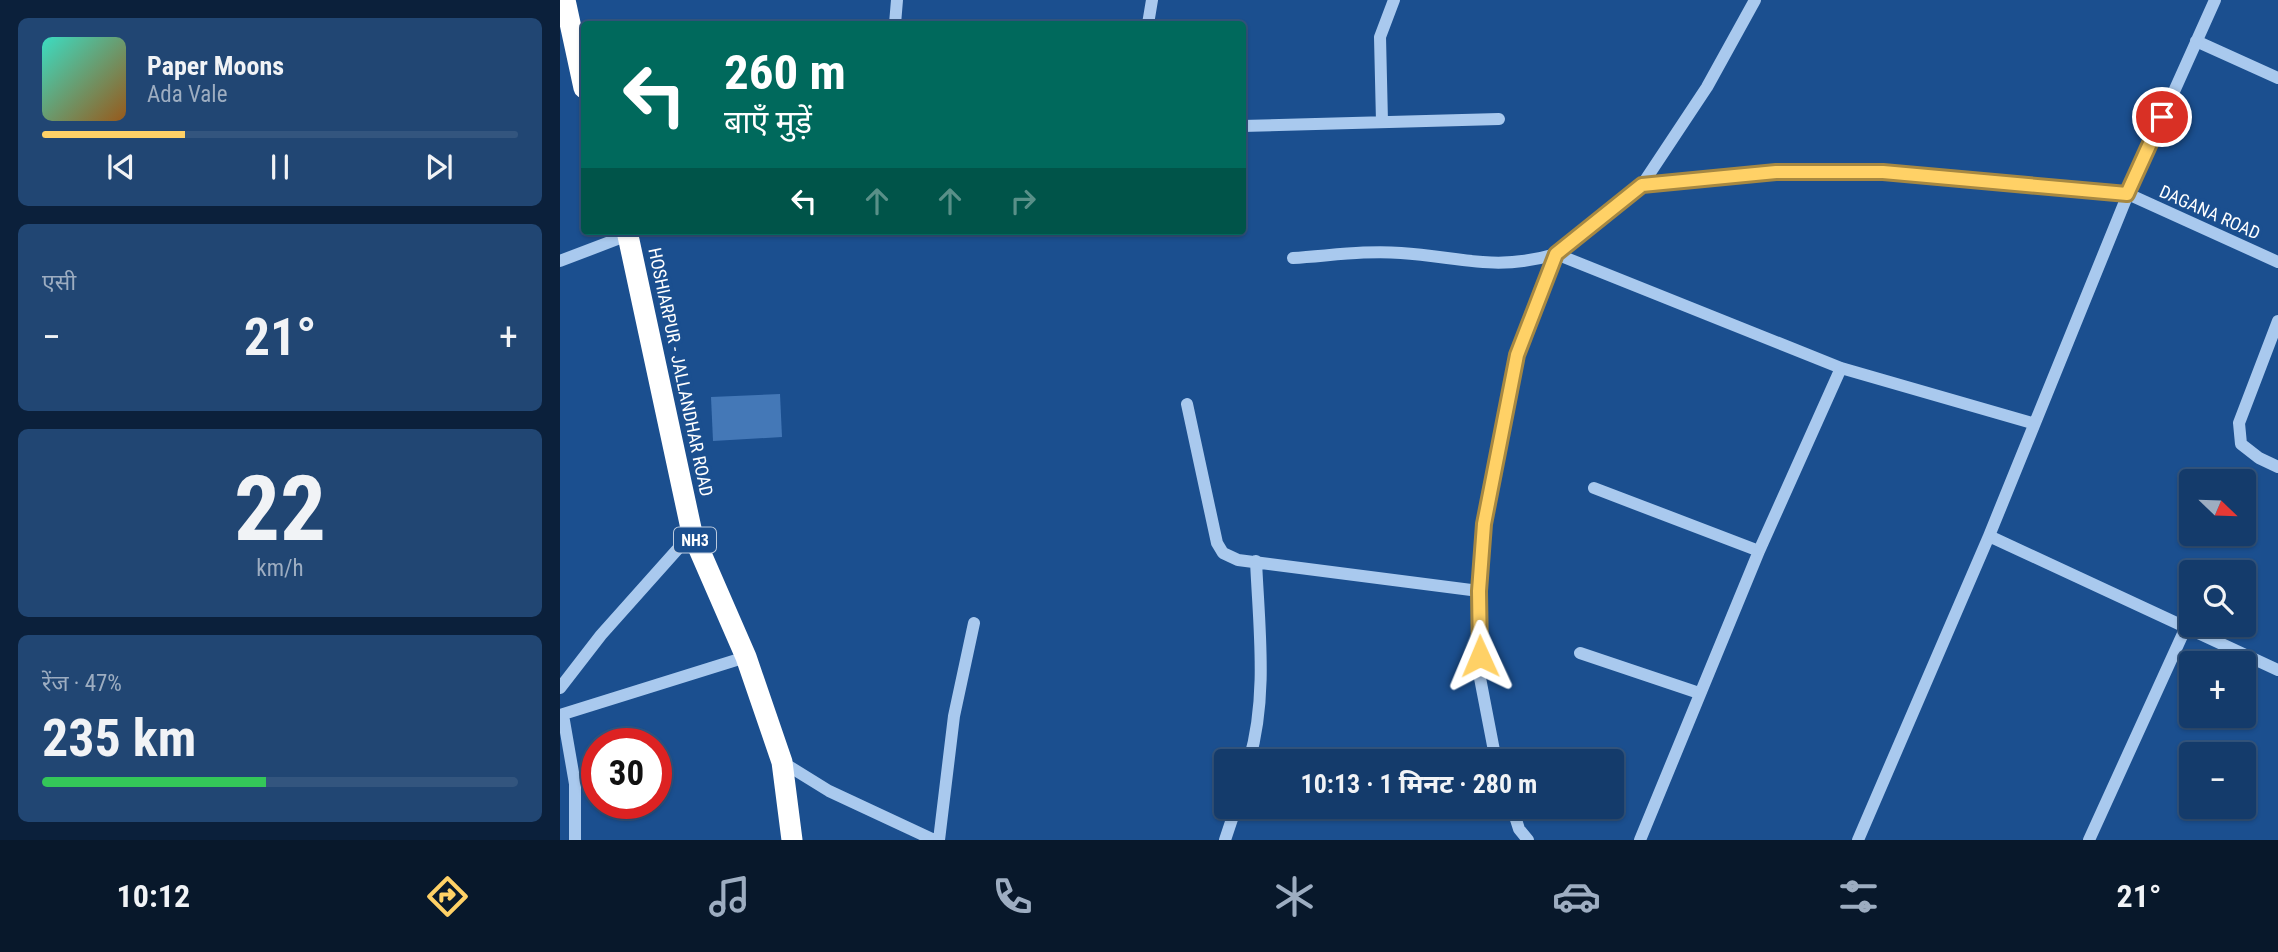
<!DOCTYPE html>
<html lang="hi">
<meta charset="utf-8">
<style>
:root{--surface:#143b6b;--page:#214673;--text:#f1f3f6;--muted:#9dadc1;--line:#33557e;--accent:#ffd166}
body{margin:0;font-family:"Roboto Condensed","Noto Sans Devanagari",sans-serif;background:var(--page);color:var(--text);height:100vh;display:flex;flex-direction:column;font-size:26px;white-space:nowrap}
*{box-sizing:border-box;margin:0}
p{font-size:23px;color:var(--muted)}
.icon{flex:none;width:38px;height:38px;fill:none;stroke:currentColor;stroke-width:2;stroke-linecap:round;stroke-linejoin:round}
.map{position:relative;flex:1;overflow:hidden}
.drawer{display:flex;flex-direction:column;gap:18px;padding:18px;background:#0b203b;width:560px}
.drawer>*{flex:none}
.guide{position:absolute;left:21px;top:21px;width:665px;height:214px;border-radius:7px;box-shadow:0 2px 5px #0004,0 0 0 2px var(--line);background:#00695c;color:#fff;overflow:hidden}
.needle{width:46px;rotate:113deg}
.buttons{position:absolute;left:1619px;top:469px;display:grid;gap:14px}
.buttons a{display:grid;place-items:center;width:77px;height:77px;border-radius:7px;background:var(--surface);box-shadow:0 2px 5px #0004,0 0 0 2px var(--line);font-size:35px}
.speed{position:absolute;left:21px;top:728px;display:flex;gap:14px;font-size:35px;font-weight:700;text-align:center}
.speed>*{display:grid;place-content:center;width:91px;height:91px;border-radius:50%;background:var(--surface);box-shadow:0 2px 5px #0004,0 0 0 2px var(--line);line-height:1}
.speed .limit{border:10px solid #d22;background:#fff;color:#111}
.pin{position:absolute;display:grid;place-items:center;width:60px;height:60px;color:#fff;margin:-30px;border:4px solid #fff;border-radius:50%;box-shadow:0 2px 7px #0007}
.me{position:absolute;width:77px;margin:-38px;rotate:359deg;stroke-linejoin:round;filter:drop-shadow(0 0 5px #0008)}
.turn{display:flex;align-items:center;gap:24px;height:147px;padding:0 28px;font-size:32px}
.turn .icon{width:91px;height:91px;stroke-width:2.5}
.turn b{display:block;font-size:49px;line-height:60px}
.lanes{display:flex;align-items:center;height:66px;padding:0 28px;background:#0003;justify-content:center;gap:35px;direction:ltr}
.lanes .off{opacity:.35}
.big{font-size:52px;font-weight:700;line-height:1.1}
.drawer .tile{flex:1;display:flex;flex-direction:column;justify-content:center;gap:10px;min-width:0;padding:0 24px;border-radius:10px;background:var(--page)}
.drawer .dial{align-items:center;gap:0}
.dial b{font-size:91px;line-height:1}
.song{display:flex;align-items:center;gap:21px}
.cover{width:84px;height:84px;border-radius:10px;background:linear-gradient(135deg,hsl(170 70% 55%),hsl(30 70% 35%))}
.played{height:7px;border-radius:4px;background:linear-gradient(90deg,var(--accent) 30%,var(--line) 30%)}
.keys{display:flex;justify-content:space-around;direction:ltr}
.heat{display:flex;justify-content:space-between;align-items:center;font-size:38px;direction:ltr}
.charge{height:10px;border-radius:5px;background:linear-gradient(90deg,#34c759 47%,var(--line) 0)}
.trip{position:absolute;left:654px;top:749px;width:410px;height:70px;border-radius:7px;background:var(--surface);box-shadow:0 2px 5px #0004,0 0 0 2px var(--line);font-weight:700;line-height:70px;text-align:center}
.tabs{display:flex;height:112px;justify-content:space-around;align-items:center;background:#08182b;color:var(--muted)}
.tabs .icon{width:49px;height:49px}
.tabs .active{color:var(--accent)}
.tabs b{font-size:32px;color:var(--text)}
main{display:flex;flex:1;min-height:0}
.map>svg:first-child{display:block}
</style>
<main>
<section class="drawer">
<div class="tile">
<div class="song"><i class="cover"></i><div><b>Paper Moons</b><p>Ada Vale</p></div></div>
<div class="played"></div>
<div class="keys"><svg class="icon" aria-label="previous" viewBox="0 0 24 24"><path d="M18 5L8 12l10 7zM5 5v14"/></svg><svg class="icon" aria-label="pause" viewBox="0 0 24 24"><path d="M8 5v14M16 5v14"/></svg><svg class="icon" aria-label="next" viewBox="0 0 24 24"><path d="M6 5l10 7-10 7zM19 5v14"/></svg></div>
</div>
<div class="tile"><p>एसी</p>
<div class="heat"><a>−</a><b class="big">21°</b><a>+</a></div>
</div>
<div class="tile dial"><b>22</b><p>km/h</p></div>
<div class="tile"><p>रेंज · 47%</p><b class="big">235 km</b><div class="charge"></div></div>
</section>
<div class="map">
<svg width="1718" height="840" viewBox="0 0 1718 840">
<rect width="100%" height="100%" fill="#1b4f8f"/>
<path fill="#4478b7" d="M220 394 222 437 153 441 151 397Z"/>
<g fill="none" stroke-linecap="round" stroke-linejoin="round">
<path stroke="#a9c9ee" stroke-width="12" d="M1195 0 1147 87 1082 185 1216 172H1323L1568 194 1718 262
M335 24 337 0
M588 24 592 0
M1636 41 1718 78
M822 122 820 37 834 0
M682 126 939 119
M733 258C768 256 806 250 841 253 901 257 935 272 996 254L1281 368 1472 423
M0 261 68 235
M1718 321 1679 423 1681 444 1699 458 1718 467
M627 404 657 543 663 553 678 560 919 591
M1034 488 1199 551
M1429 536 1718 670
M1020 653 1139 693
M0 688 41 635 132 533
M0 715 186 657
M3 715 15 784V840
M689 761C708 697 699 628 696 561
M936 761 920 678 919 591 924 524 957 355 996 254 1082 185
M222 762 269 791 374 840
M952 807 959 829 968 840
M379 840 394 716 414 623
M665 840 676 807
M1080 840 1199 551 1281 368
M1298 840 1429 536 1568 194 1655 0
M1529 840 1626 627"/>
<path stroke="#fff" stroke-width="21" d="M5 0 24 88
M67 231 132 533 186 657 222 762 232 840"/>
</g>
<g fill="none" stroke-linecap="round" stroke-linejoin="round">
<g stroke="#a68842" stroke-width="18">
<path id="route" d="M920 656 919 591 924 524 957 355 996 254 1082 185 1216 172H1323L1567 194 1602 117"/>
</g>
<use href="#route" stroke="#ffd166" stroke-width="12"/>
</g>
<g text-anchor="middle" dominant-baseline="central" stroke-width="7" stroke-linejoin="round" paint-order="stroke">
<rect fill="#1b4f8f" stroke="#bbcadd" stroke-width="2" x="114" y="527.5" width="42" height="25" rx="5"/>
<g font-size="16" font-weight="bold" fill="#fff">
<text x="135" y="540">NH3</text>
</g>
<g font-size="18" fill="#fff" stroke="#1b4f8f">
<text transform="translate(1650 212) rotate(24)">DAGANA ROAD</text>
<text transform="translate(121 372) rotate(78)">HOSHIARPUR - JALLANDHAR ROAD</text>
</g>
</g>
</svg>
<div class="buttons">
<a><svg class="needle" viewBox="-14 -14 28 28"><path d="M0-13l5 13h-10z" fill="#e53935"/><path d="M0 13l5-13h-10z" fill="#9dadc1"/></svg></a>
<a><svg class="icon" aria-label="search" viewBox="0 0 24 24"><circle cx="10" cy="10" r="6"/><path d="M15 15l6 6"/></svg></a>
<a>+</a>
<a>−</a>
</div>
<div class="speed"><div class="limit">30</div></div>
<div class="pin" style="left:1602px;top:117px;background:#d93025"><svg class="icon" aria-label="arrive" viewBox="0 0 24 24"><path d="M6 21V4h12l-3 4 3 4H6"/></svg></div>
<svg class="me" style="left:920px;top:656px" viewBox="-20 -20 40 40"><path d="M0-17L14 15 0 8-14 15z" fill="#ffd166" stroke="#fff" stroke-width="4"/></svg>
<div class="trip">10:13 · 1 मिनट · 280 m</div>
<div class="guide">
<div class="turn"><svg class="icon" aria-label="left" viewBox="0 0 24 24"><path d="M17 20v-9H6M10 6l-5 5 5 5"/></svg><div><b>260 m</b>बाएँ मुड़ें</div></div>
<div class="lanes"><svg class="icon" aria-label="left" viewBox="0 0 24 24"><path d="M17 20v-9H6M10 6l-5 5 5 5"/></svg><svg class="icon off" aria-label="ahead" viewBox="0 0 24 24"><path d="M12 20V5M6 11l6-6 6 6"/></svg><svg class="icon off" aria-label="ahead" viewBox="0 0 24 24"><path d="M12 20V5M6 11l6-6 6 6"/></svg><svg class="icon off" aria-label="right" viewBox="0 0 24 24"><path d="M7 20v-9h11M14 6l5 5-5 5"/></svg></div>
</div>
</div>
</main>
<nav class="tabs">
<b>10:12</b>
<svg class="icon active" aria-label="directions" viewBox="0 0 24 24"><path d="M12 3l9 9-9 9-9-9zM9 14v-3h6M13 9l2 2-2 2"/></svg>
<svg class="icon" aria-label="music" viewBox="0 0 24 24"><path d="M9 18V5l10-2v13"/><circle cx="6" cy="18" r="3"/><circle cx="16" cy="16" r="3"/></svg>
<svg class="icon" aria-label="phone" viewBox="0 0 24 24"><path d="M5 4h4l2 5-3 2q2 4 5 5l2-3 5 2v4C11 20 4 13 5 4z"/></svg>
<svg class="icon" aria-label="climate" viewBox="0 0 24 24"><path d="M12 3v18M4 7l16 10M4 17L20 7"/></svg>
<svg class="icon" aria-label="car" viewBox="0 0 24 24"><path d="M5 17H2v-5l4-1 3-4h7l3 4 3 1v5h-3M9 17h6M6 11h13"/><circle cx="7" cy="17" r="2"/><circle cx="17" cy="17" r="2"/></svg>
<svg class="icon" aria-label="filters" viewBox="0 0 24 24"><path d="M4 7h16M4 17h16"/><circle cx="9" cy="7" r="2"/><circle cx="15" cy="17" r="2"/></svg>
<b>21°</b>
</nav>
